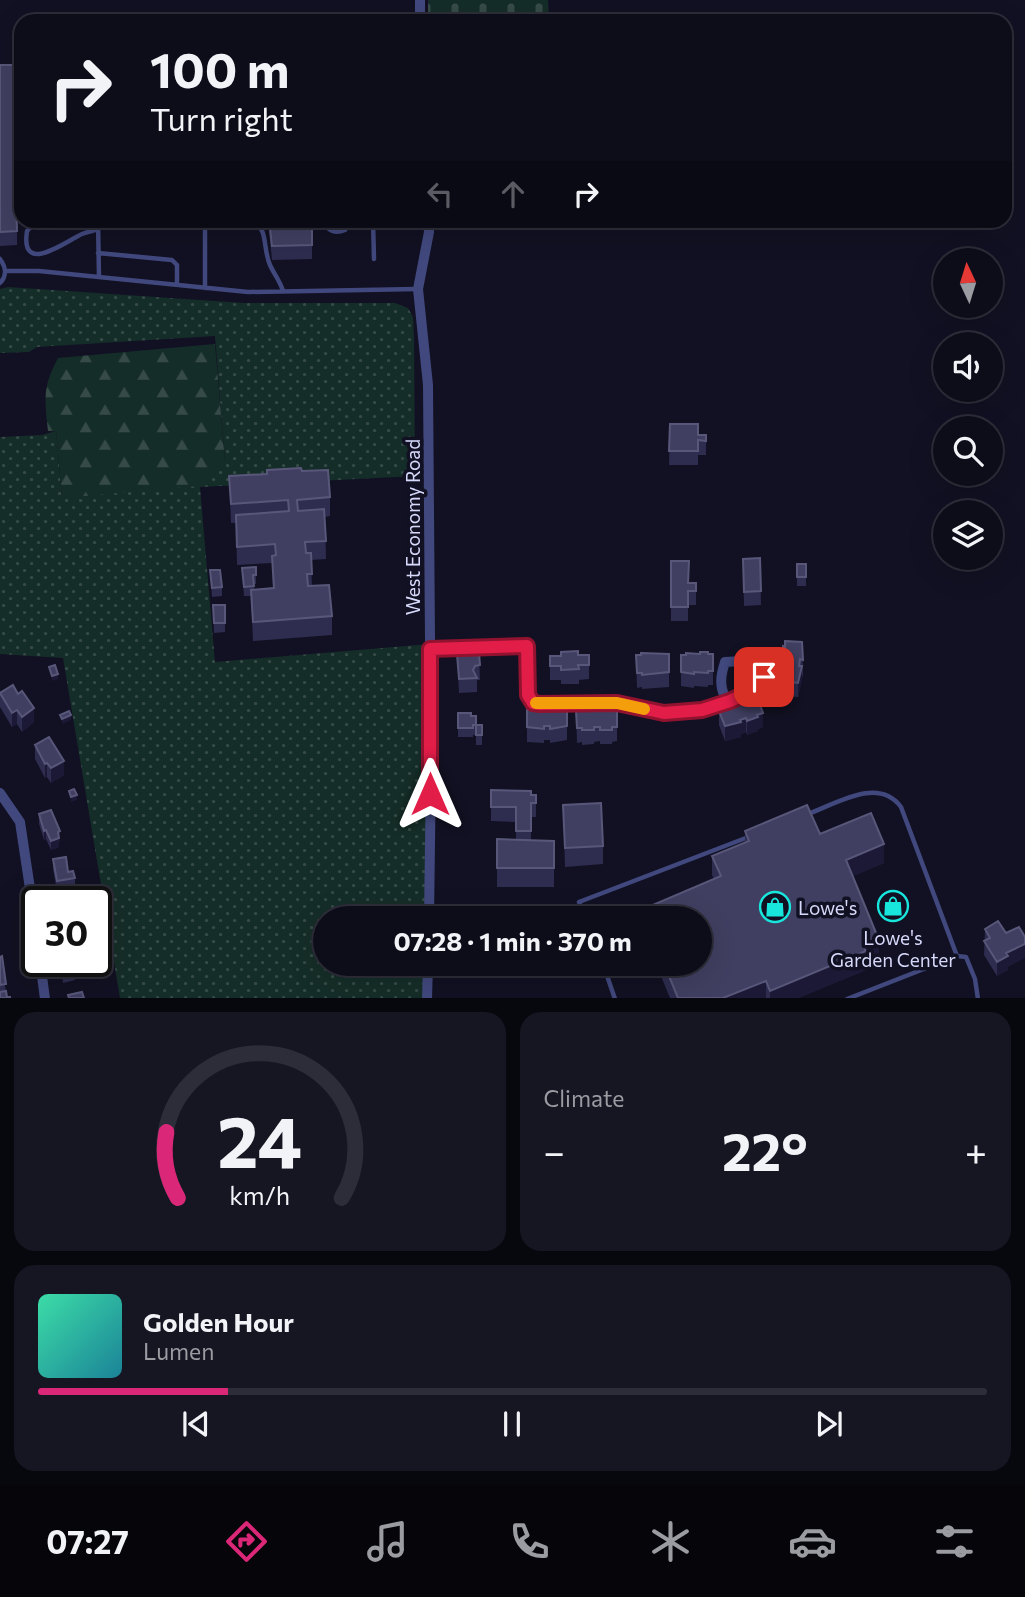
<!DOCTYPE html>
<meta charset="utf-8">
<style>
:root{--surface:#0d0d1a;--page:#161623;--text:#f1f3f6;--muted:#9a9ca2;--line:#2d2d39;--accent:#db2777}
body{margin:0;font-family:Commissioner,sans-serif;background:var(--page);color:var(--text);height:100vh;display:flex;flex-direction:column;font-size:26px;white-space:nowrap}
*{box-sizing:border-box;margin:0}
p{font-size:23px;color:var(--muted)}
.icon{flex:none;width:38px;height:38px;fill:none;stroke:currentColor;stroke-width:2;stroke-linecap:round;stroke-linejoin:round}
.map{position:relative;height:998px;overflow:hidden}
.sheet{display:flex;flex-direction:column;gap:14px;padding:14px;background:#07070e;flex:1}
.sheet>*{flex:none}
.top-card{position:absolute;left:14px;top:14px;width:998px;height:214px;border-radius:21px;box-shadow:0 7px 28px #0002,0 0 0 2px var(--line);background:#0d0d1a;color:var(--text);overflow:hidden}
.needle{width:46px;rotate:356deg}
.buttons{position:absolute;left:933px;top:248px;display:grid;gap:14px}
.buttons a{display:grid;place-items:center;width:70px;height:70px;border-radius:50%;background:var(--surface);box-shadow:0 7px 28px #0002,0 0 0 2px var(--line);font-size:35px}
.speed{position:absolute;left:21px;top:886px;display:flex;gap:14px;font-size:35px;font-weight:700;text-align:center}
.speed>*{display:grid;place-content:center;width:91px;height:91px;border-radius:50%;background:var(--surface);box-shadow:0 7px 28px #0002,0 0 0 2px var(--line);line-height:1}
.speed .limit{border:4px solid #111;border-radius:10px;background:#fff;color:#111}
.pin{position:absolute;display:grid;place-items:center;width:60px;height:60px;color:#fff;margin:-30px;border-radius:14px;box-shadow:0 4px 10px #0006}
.me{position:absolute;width:77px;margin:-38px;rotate:0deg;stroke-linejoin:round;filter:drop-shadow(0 0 5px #0008)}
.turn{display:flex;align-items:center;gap:24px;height:147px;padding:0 21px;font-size:32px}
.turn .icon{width:91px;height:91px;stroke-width:2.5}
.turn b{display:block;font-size:49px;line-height:60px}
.lanes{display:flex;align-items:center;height:66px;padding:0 21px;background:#0003;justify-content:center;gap:35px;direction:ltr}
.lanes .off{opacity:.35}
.big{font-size:52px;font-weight:700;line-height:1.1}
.sheet .widget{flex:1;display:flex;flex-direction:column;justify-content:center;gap:10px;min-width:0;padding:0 24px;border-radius:21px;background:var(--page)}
.sheet .dial{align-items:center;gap:0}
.dial svg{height:182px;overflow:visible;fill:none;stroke:var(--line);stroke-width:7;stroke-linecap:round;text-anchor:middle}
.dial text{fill:var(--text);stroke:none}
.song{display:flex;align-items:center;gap:21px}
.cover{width:84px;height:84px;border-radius:10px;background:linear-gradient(135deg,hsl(160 70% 55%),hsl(190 70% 35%))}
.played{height:7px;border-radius:4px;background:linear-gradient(90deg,var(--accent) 20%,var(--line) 20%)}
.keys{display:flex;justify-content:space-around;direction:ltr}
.heat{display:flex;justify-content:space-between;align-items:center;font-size:38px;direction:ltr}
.sheet .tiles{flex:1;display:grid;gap:14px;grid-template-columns:1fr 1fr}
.widget:last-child{grid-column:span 2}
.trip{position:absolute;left:313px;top:906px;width:399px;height:70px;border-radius:35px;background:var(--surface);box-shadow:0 7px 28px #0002,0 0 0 2px var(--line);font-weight:700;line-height:70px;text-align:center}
.menu{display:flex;height:112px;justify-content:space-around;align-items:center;background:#05050a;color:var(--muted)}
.menu .icon{width:49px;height:49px}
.menu .selected{color:var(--accent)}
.menu b{font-size:32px;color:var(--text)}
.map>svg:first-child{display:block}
</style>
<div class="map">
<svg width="1025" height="999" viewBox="0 0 1025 999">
<defs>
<pattern id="green-dots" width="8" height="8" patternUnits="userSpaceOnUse" patternTransform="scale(1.75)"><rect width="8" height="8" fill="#152d28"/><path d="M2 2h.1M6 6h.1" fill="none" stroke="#364b48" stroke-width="1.8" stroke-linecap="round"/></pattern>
<pattern id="forest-firs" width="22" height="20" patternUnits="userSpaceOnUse" patternTransform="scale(1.75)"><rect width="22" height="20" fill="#152d28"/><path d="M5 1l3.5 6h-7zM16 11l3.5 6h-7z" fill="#364b48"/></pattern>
<pattern id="cemetery-stones" width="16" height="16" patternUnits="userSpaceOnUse" patternTransform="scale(1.75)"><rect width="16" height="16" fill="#152d28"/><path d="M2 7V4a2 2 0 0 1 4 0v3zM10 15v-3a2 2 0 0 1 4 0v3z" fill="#364b48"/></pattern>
</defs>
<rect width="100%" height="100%" fill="#111123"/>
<path fill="url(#green-dots)" d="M8 287 244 303H395L408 308 413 317 414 338 415 476 200 487 215 662 430 644 429 919H326V964H428L427 998H120L63 658 0 654V437L42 435 56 431 62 498 225 462 215 336 37 347 29 352 0 353V289Z"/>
<path fill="url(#forest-firs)" d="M215 344 225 462 199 486 62 498 56 431H48C45 399 42 388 58 358Z"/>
<path fill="url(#cemetery-stones)" d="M428 0H548L549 21H428Z"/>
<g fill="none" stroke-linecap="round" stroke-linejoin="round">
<path stroke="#41487d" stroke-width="4.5" d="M56 220 36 222 27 231C20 277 66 241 82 234 87 232 93 231 98 229
M98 220 99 277
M205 220V288
M255 220C268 233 263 249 270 265 274 274 280 281 283 291
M323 220C327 231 335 234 345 230L351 220
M373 220 374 259
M98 253 172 260 177 265V285
M0 259C6 267 7 276 0 283
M5 271H39L248 292 417 289
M808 814C836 804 878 776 901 807L957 956
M585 919 579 902 751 836
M603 964 615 999
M847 999 957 956 966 957 975 979 978 999"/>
<path stroke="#41487d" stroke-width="10" d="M420 21V0
M428 220 429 232 418 289 428 385 431 767 429 919
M430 649 527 646 528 695 533 703H617L664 713 702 710 728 702 731 701C748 693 766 690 762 667L743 661 725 662C720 677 719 689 728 702
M0 793 20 822 37 935
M40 961 45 999
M427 999 428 964"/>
</g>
<path fill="#2e2c4f" d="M0 65H21V206H17V245L0 246Z
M268 220H312V259L272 260Z
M670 424 698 435H706V455H698V465H669Z
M302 471 330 497V516L325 517 326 559 311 560 312 586 332 616V635L253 641 251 596H244L242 568 256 567V584H254V590L273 588 272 563 237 565 236 523H231L229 476Z
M760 558 761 605 744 606 743 559Z
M671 561 688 583H696V605H688V621H671Z
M797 564H806V586H797Z
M210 570 222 587V596L212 597Z
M213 605H225V632L214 633Z
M802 642 803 674 798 697 782 696 781 664 783 665V646Z
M479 653 480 680H477V692L459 693 457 654Z
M669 654V687L642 689V687L637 688 636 655Z
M713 654V685H708V687L694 686V688L681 686V655Z
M589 655V679L579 680V684H561V680H550V656Z
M0 693 34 722 22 732 17 724 12 727 0 707Z
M740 701 763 727 758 729V731L747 735 746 732 741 734V737L725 741 719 725V711L740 704Z
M567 709V740L550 743V740H544V743L527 742V710Z
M617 710V741L612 742V744H600V741L594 742V744L582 745V742L577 743 576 711Z
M458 713 471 716 476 725H482V745H476V735H473V737H458Z
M35 745 64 775 51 783 47 777 45 778 35 759Z
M491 790 536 795V817H531V840L554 841V887H497V839L516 840V822L491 821Z
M563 805 603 846V864L565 867Z
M39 814 60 841H59V847L51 850 46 839 44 840 39 824Z
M745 831 820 834 884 863 853 876 879 959 866 964V970L798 998H670L656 964H700V919H641V910L714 879 712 875V856L745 842Z
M53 859 75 878V888L57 891 53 869Z
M985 929 1008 967V970L997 976 984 955Z
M0 957 7 997 0 998Z
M60 961H74L75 980 63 983Z"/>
<path fill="#1b1936" d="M802 666V680L798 697V683Z
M58 674V679L52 681V676Z
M34 708V722L22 732V717Z
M17 710V724L12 727V713Z
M763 713V727L758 729V731L747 735V721Z
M71 715V720L62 724V719Z
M746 718V732L741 734V737L725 741V726Z
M64 761V775L51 783V768Z
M47 763V777L45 778V764Z
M77 795V800L71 802V797Z
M46 830V839L44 840V831Z
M60 831 59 847 51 850V841L58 832Z
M884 844V863L846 879V860Z
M879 940V959L866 964V970L798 998H770V991L863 946Z
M1025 944V958L1008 967V970L997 976V962L1006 953Z
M766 981V998H723Z"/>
<path fill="#403f61" stroke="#58577a" stroke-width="2" d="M0 65H21V192H16L17 231 0 232Z
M269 220H312V245L272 246Z
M670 424H698V435H706V441L698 440V451H669Z
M301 468 302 471 328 470 330 497 297 500 298 511 324 509 326 541 305 542 306 553H311L312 574H307L308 586 329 585 332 616 253 622 251 590 274 588 272 556 276 555 275 544 237 547 236 515 289 511 288 500 231 504 229 476 267 474V470Z
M760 558 761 591 744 592 743 559Z
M671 561H689L688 583H696V591H688V607H671Z
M797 564H806V577H797Z
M256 567V575H253L254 586 244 587 242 568Z
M210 570H220L222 587 212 588Z
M213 605H225V623H214Z
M785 641 802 642 803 660 800 659 799 666H802L798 683 782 681 781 664 783 665V646L785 647Z
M578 651V655H589V665H578L579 669 561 670V666H550V656H561V652Z
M700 652H708V654H713V671H708V673L694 672V674L681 672V655H686V653L700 654Z
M479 653 480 665 475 666 473 670 477 678 459 679 457 654Z
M641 653 669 654V672L642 675V673H637L636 655H641Z
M55 665 58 674 52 676 49 667Z
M13 685 18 694 22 691 34 708 22 717 17 710 12 713 0 693Z
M751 697 752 699 757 697 763 713 757 715 758 717 747 721 746 718 740 720 741 722 725 726 719 711 735 703 736 705 741 703 740 701Z
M532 708H543L544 710H549V708L567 709V726L550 729V726H544V729L527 727V710H532Z
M611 709V711L617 710V727H612V730H600V727H594V730H582V728H577L576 711Z
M69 711 71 715 62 719 60 715Z
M458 713H471V716H476V725H473V728H458Z
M476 725H482V735H476Z
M49 737 64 761 51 768 47 763 45 764 35 745Z
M74 789 77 795 71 797 69 791Z
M491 790 531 791V795H536V803H531V831H516V807H491Z
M601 803 603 846 565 848 563 805Z
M807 805 820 834 871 813 884 844 846 860 879 940 863 946 866 951 770 991 766 981 723 998H678L664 964H700V919H645L641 910 721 876 712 856 749 841 745 831Z
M51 810 60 831 58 832 59 838 51 841 46 830 44 831 39 814Z
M497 839 554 841V868H497Z
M66 857 68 872 73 871 75 878 57 881 53 859Z
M69 895 71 901H56V898Z
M998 921 1006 933 1019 927 1025 937V944L1006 953 1008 956 997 962 984 941 990 938 985 929Z
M2 956 6 984 0 985V957Z
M61 961H74L75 971 63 973Z
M6 991 7 997H10V998H0V992Z
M82 992 84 998H69L68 995Z"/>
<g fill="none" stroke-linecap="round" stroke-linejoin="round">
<g stroke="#92132f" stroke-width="18">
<path id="route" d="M430 794V649L527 646 528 695 533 703 540 704 617 703 664 713 702 710 730 701 760 687 764 677"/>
</g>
<use href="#route" stroke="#e11d48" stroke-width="12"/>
<path stroke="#f59e0b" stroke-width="12" d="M536 703H617L644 709"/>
</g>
<defs>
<g id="shop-ring" transform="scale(1.575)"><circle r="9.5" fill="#111123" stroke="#18e6dc" stroke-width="1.5"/><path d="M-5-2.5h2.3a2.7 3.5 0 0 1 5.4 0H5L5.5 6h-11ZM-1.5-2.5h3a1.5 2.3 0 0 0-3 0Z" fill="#18e6dc"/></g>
</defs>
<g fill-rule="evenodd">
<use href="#shop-ring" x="893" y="906"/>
<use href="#shop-ring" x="775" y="907"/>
</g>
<g text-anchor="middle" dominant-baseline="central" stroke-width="7" stroke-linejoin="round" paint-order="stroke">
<g font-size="19" fill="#d7d9fb" stroke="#111123">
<text transform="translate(412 527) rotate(-90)">West Economy Road</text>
</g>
<g font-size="19" fill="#d7d9fb" stroke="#111123" text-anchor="start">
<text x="798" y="907">Lowe's</text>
<text x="893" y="937" text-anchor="middle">Lowe's<tspan x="893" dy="22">Garden Center</tspan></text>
</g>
</g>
</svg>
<div class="buttons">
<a><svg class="needle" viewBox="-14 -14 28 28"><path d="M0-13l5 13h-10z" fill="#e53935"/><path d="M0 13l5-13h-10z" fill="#9a9ca2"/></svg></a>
<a><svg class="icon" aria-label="sound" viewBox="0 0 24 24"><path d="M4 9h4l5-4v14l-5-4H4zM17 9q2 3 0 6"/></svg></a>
<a><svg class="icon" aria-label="search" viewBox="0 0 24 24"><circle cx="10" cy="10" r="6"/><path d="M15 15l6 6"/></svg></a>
<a><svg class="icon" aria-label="layers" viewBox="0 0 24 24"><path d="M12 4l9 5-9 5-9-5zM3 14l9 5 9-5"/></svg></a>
</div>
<div class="speed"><div class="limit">30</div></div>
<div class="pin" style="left:764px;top:677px;background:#d93025"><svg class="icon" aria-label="arrive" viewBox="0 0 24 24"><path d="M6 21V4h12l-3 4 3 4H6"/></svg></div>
<svg class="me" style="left:430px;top:794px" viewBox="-20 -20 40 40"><path d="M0-17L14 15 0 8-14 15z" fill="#e11d48" stroke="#fff" stroke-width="4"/></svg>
<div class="trip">07:28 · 1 min · 370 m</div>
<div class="top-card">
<div class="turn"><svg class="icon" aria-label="right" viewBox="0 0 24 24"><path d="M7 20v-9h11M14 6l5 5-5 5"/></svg><div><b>100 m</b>Turn right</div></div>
<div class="lanes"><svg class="icon off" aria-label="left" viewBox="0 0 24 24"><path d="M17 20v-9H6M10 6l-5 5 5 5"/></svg><svg class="icon off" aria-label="ahead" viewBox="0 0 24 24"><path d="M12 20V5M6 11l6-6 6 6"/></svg><svg class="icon" aria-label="right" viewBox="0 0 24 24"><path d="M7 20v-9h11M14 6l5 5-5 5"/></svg></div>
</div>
</div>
<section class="sheet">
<div class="tiles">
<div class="widget dial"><svg viewBox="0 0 100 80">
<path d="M14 69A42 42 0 1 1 86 69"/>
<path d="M14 69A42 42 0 0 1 9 40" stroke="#db2777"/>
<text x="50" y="56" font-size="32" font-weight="700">24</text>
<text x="50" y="72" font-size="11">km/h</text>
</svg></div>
<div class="widget"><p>Climate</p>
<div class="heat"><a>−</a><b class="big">22°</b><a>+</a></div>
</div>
<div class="widget">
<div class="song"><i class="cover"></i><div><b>Golden Hour</b><p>Lumen</p></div></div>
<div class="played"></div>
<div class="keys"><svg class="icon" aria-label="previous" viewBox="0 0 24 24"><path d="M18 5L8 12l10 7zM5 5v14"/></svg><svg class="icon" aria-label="pause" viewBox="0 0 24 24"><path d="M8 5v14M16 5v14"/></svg><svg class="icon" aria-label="next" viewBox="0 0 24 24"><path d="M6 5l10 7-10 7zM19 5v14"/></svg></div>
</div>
</div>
</section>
<nav class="menu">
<b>07:27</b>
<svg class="icon selected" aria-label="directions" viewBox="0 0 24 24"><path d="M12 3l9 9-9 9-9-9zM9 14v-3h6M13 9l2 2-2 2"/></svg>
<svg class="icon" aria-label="music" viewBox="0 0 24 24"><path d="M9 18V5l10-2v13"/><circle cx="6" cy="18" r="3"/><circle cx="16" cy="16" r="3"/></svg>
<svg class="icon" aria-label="phone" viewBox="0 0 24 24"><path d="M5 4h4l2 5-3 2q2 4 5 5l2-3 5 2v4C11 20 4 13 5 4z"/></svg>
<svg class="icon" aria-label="climate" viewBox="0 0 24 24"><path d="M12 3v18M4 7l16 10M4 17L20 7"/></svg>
<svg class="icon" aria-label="car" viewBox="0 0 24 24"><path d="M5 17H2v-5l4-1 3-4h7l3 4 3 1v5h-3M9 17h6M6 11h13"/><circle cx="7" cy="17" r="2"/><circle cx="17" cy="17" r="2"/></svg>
<svg class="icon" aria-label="filters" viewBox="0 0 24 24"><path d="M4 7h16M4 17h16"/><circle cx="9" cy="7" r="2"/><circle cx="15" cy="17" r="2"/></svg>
</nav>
